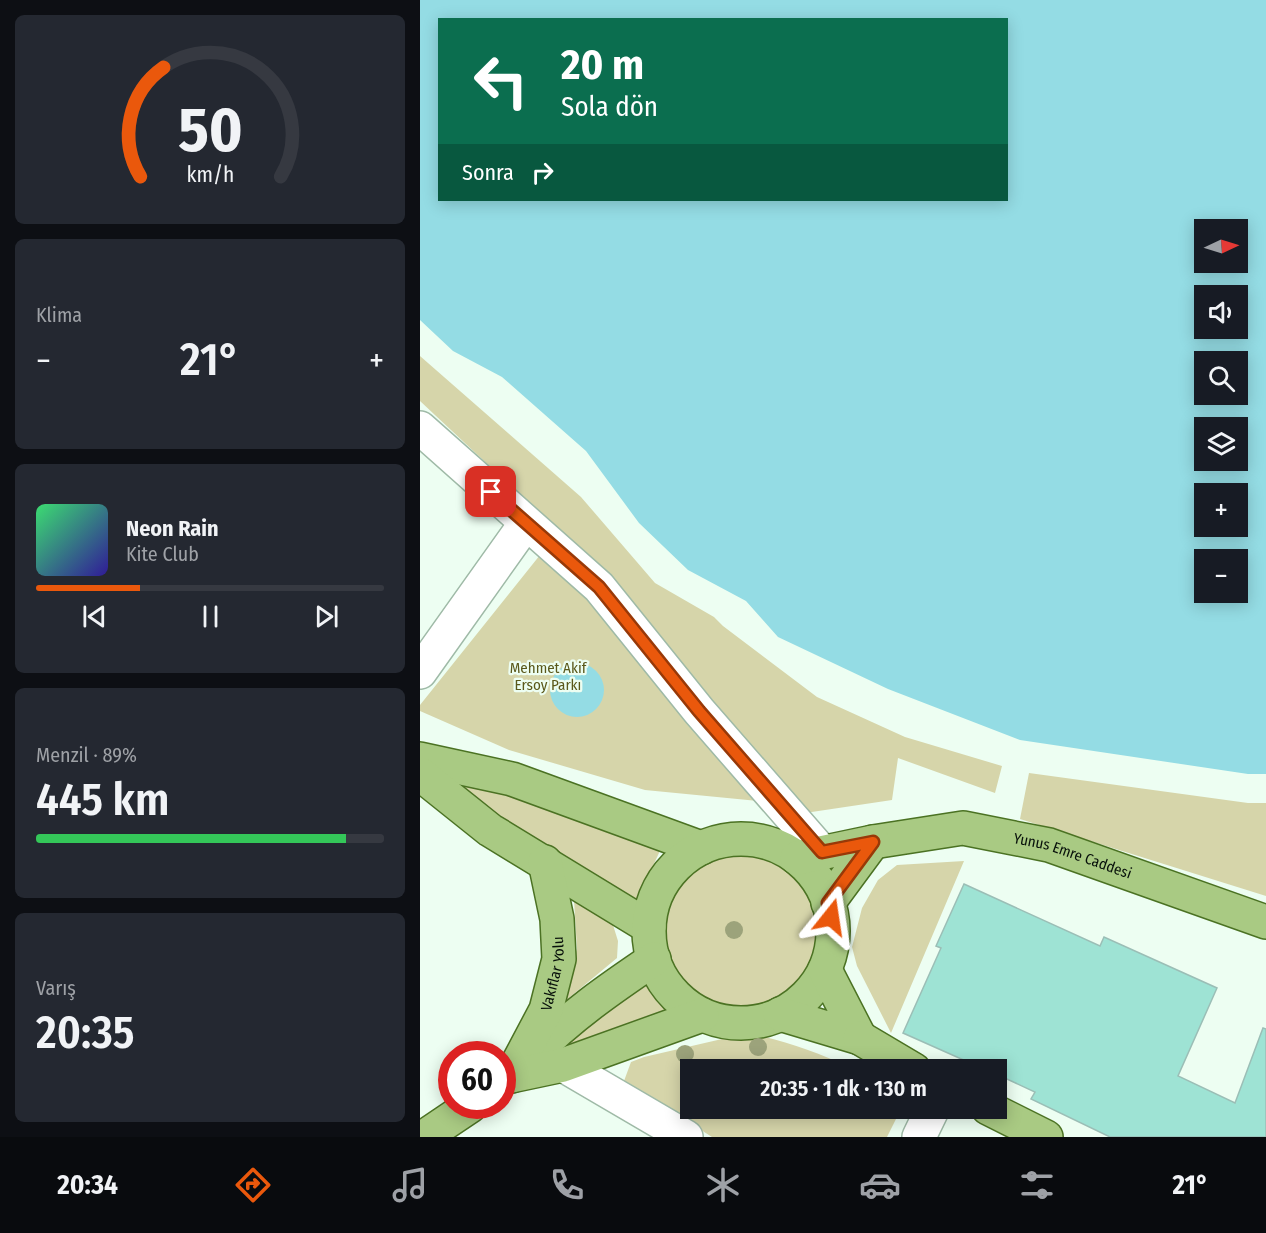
<!DOCTYPE html>
<html lang="tr">
<meta charset="utf-8">
<style>
:root{--surface:#171b24;--page:#242831;--text:#f1f3f6;--muted:#9ea1a6;--line:#363941;--accent:#ea580c}
body{margin:0;font-family:"Fira Sans Condensed",sans-serif;background:var(--page);color:var(--text);height:100vh;display:flex;flex-direction:column;font-size:22px;white-space:nowrap}
*{box-sizing:border-box;margin:0}
p{font-size:20px;color:var(--muted)}
.icon{flex:none;width:33px;height:33px;fill:none;stroke:currentColor;stroke-width:2;stroke-linecap:round;stroke-linejoin:round}
.map{position:relative;flex:1;overflow:hidden}
.drawer{display:flex;flex-direction:column;gap:15px;padding:15px;background:#0d0f14;width:420px}
.drawer>*{flex:none}
.guide{position:absolute;left:18px;top:18px;width:570px;height:183px;border-radius:0px;box-shadow:0 3px 15px #0003;background:#0b6e4f;color:#fff;overflow:hidden}
.needle{width:39px;rotate:86deg}
.tools{position:absolute;left:774px;top:219px;display:grid;gap:12px}
.tools a{display:grid;place-items:center;width:54px;height:54px;border-radius:0px;background:var(--surface);box-shadow:0 3px 15px #0003;font-size:30px}
.speed{position:absolute;left:18px;top:1041px;display:flex;gap:12px;font-size:30px;font-weight:700;text-align:center}
.speed>*{display:grid;place-content:center;width:78px;height:78px;border-radius:50%;background:var(--surface);box-shadow:0 3px 15px #0003;line-height:1}
.speed .limit{border:9px solid #d22;background:#fff;color:#111}
.pin{position:absolute;display:grid;place-items:center;width:51px;height:51px;color:#fff;margin:-26px;border-radius:12px;box-shadow:0 3px 9px #0006}
.me{position:absolute;width:66px;margin:-33px;rotate:15deg;stroke-linejoin:round;filter:drop-shadow(0 0 4px #0008)}
.turn{display:flex;align-items:center;gap:21px;height:126px;padding:0 24px;font-size:27px}
.turn .icon{width:78px;height:78px;stroke-width:2.5}
.turn b{display:block;font-size:42px;line-height:51px}
.then{display:flex;align-items:center;height:57px;padding:0 24px;background:#0003;gap:12px;font-size:22px}
.big{font-size:45px;font-weight:600;line-height:1.1}
.drawer .widget{flex:1;display:flex;flex-direction:column;justify-content:center;gap:9px;min-width:0;padding:0 21px;border-radius:9px;background:var(--page)}
.drawer .dial{align-items:center;gap:0}
.dial svg{height:156px;overflow:visible;fill:none;stroke:var(--line);stroke-width:7;stroke-linecap:round;text-anchor:middle}
.dial text{fill:var(--text);stroke:none}
.song{display:flex;align-items:center;gap:18px}
.cover{width:72px;height:72px;border-radius:9px;background:linear-gradient(135deg,hsl(140 70% 55%),hsl(250 70% 35%))}
.played{height:6px;border-radius:3px;background:linear-gradient(90deg,var(--accent) 30%,var(--line) 30%)}
.keys{display:flex;justify-content:space-around;direction:ltr}
.heat{display:flex;justify-content:space-between;align-items:center;font-size:33px;direction:ltr}
.charge{height:9px;border-radius:4px;background:linear-gradient(90deg,#34c759 89%,var(--line) 0)}
.trip{position:absolute;left:260px;top:1059px;width:327px;height:60px;border-radius:0px;background:var(--surface);box-shadow:0 3px 15px #0003;font-weight:600;line-height:60px;text-align:center}
.dock{display:flex;height:96px;justify-content:space-around;align-items:center;background:#090b0e;color:var(--muted)}
.dock .icon{width:42px;height:42px}
.dock .active{color:var(--accent)}
.dock b{font-size:27px;color:var(--text)}
main{display:flex;flex:1;min-height:0}
.map>svg:first-child{display:block}
</style>
<main>
<section class="drawer">
<div class="widget dial"><svg viewBox="0 0 100 80">
<path d="M14 69A42 42 0 1 1 86 69"/>
<path d="M14 69A42 42 0 0 1 26 13" stroke="#ea580c"/>
<text x="50" y="56" font-size="32" font-weight="700">50</text>
<text x="50" y="72" font-size="11">km/h</text>
</svg></div>
<div class="widget"><p>Klima</p>
<div class="heat"><a>−</a><b class="big">21°</b><a>+</a></div>
</div>
<div class="widget">
<div class="song"><i class="cover"></i><div><b>Neon Rain</b><p>Kite Club</p></div></div>
<div class="played"></div>
<div class="keys"><svg class="icon" aria-label="previous" viewBox="0 0 24 24"><path d="M18 5L8 12l10 7zM5 5v14"/></svg><svg class="icon" aria-label="pause" viewBox="0 0 24 24"><path d="M8 5v14M16 5v14"/></svg><svg class="icon" aria-label="next" viewBox="0 0 24 24"><path d="M6 5l10 7-10 7zM19 5v14"/></svg></div>
</div>
<div class="widget"><p>Menzil · 89%</p><b class="big">445 km</b><div class="charge"></div></div>
<div class="widget"><p>Varış</p><b class="big">20:35</b></div>
</section>
<div class="map">
<svg width="846" height="1137" viewBox="0 0 846 1137">
<rect width="100%" height="100%" fill="#edfef2"/>
<path fill="#d6d5aa" d="M0 356 161 497 235 583 294 617 303 626 397 697 485 737 582 766 575 793 478 758 472 800 385 813 266 669 138 530 0 401Z
M124 550 229 665 338 801 225 790 89 750 0 711V705Z
M2 765 245 840 213 909Z
M609 773 828 803H846V896L600 819Z
M242 930a78 78 0 1 1 156 0a78 78 0 1 1-156 0Z
M544 861 471 1033 437 966 432 947 442 908 458 880 477 865Z
M154 900 193 925 198 941 197 958 138 1007 157 949Z
M223 972 250 1014 115 1062Z
M328 1033C367 1042 396 1051 432 1069L270 1070V1108L481 1109 467 1137H292L204 1081 211 1062 224 1057Z"/>
<path fill="#94dce4" fill-rule="evenodd" d="M0 0H846V774H828L600 740 468 689 358 637 326 601 268 570 219 523 166 451 82 377 33 351 0 320ZM20 20H586V200H20ZM784 230H818V262H784ZM784 296H818V328H784ZM784 362H818V394H784ZM784 428H818V460H784ZM784 494H818V526H784ZM784 560H818V592H784Z
M130 690a27 27 0 1 1 54 0a27 27 0 1 1-54 0Z"/>
<path fill="#9ee3d4" stroke="#9bbeb6" stroke-width="1.5" d="M544 884 680 946 684 937 797 988 758 1076 815 1103 843 1028 846 1029V1137H690L611 1099 615 1092 576 1074V1070H566L483 1033 521 948 516 946Z"/>
<g fill="none" stroke-linecap="round" stroke-linejoin="round">
<g stroke="#9fbaa7" stroke-width="36">
<path id="minor" d="M0 428 179 587 279 711 402 852
M0 672 106 523
M143 1065 266 1137
M499 1137 513 1108"/>
</g>
<g stroke="#4b7223" stroke-width="36">
<g id="major">
<path d="M0 759 92 779 281 848"/>
<path d="M0 774 70 830 229 927"/>
<circle cx="321" cy="931" r="92"/>
<path id="s1" d="M377 858 453 842 543 828 629 845 846 922"/>
<path d="M408 903 453 842"/>
<path d="M360 1014 440 1038 405 970"/>
<path d="M440 1038 494 1070"/>
<path d="M112 1055C149 1017 191 988 234 959"/>
<path id="s2" d="M91 1076 126 1010 139 959 137 919 125 862"/>
<path d="M91 1076 143 1065 282 1015"/>
<path d="M568 1108 626 1137"/>
<path d="M4 1137 50 1106"/>
</g>
</g>
<use href="#minor" stroke="#fff" stroke-width="33"/>
<use href="#major" stroke="#a9ca83" stroke-width="33"/>
</g>
<g fill="#9ca37b">
<circle cx="314" cy="930" r="9"/>
<circle cx="338" cy="1047" r="9"/>
<circle cx="265" cy="1054" r="9"/>
</g>
<g fill="none" stroke-linecap="round" stroke-linejoin="round">
<g stroke="#983908" stroke-width="15">
<path id="route" d="M71 492 179 587 279 711 402 852 453 842 408 903 411 917"/>
</g>
<use href="#route" stroke="#ea580c" stroke-width="10"/>
</g>
<g text-anchor="middle" dominant-baseline="central" stroke-width="4.5" stroke-linejoin="round" paint-order="stroke">
<g font-size="15" fill="#5a581a" stroke="#edfef2">
<text x="128" y="668">Mehmet Akif<tspan x="128" dy="17">Ersoy Parkı</tspan></text>
</g>
<g font-size="15" fill="#07100a" stroke="#edfef2">
<text stroke="none"><textPath href="#s1" startOffset="282">Yunus Emre Caddesi</textPath></text>
<text stroke="none"><textPath href="#s2" startOffset="112">Vakıflar Yolu</textPath></text>
</g>
</g>
</svg>
<div class="tools">
<a><svg class="needle" viewBox="-14 -14 28 28"><path d="M0-13l5 13h-10z" fill="#e53935"/><path d="M0 13l5-13h-10z" fill="#9ea1a6"/></svg></a>
<a><svg class="icon" aria-label="sound" viewBox="0 0 24 24"><path d="M4 9h4l5-4v14l-5-4H4zM17 9q2 3 0 6"/></svg></a>
<a><svg class="icon" aria-label="search" viewBox="0 0 24 24"><circle cx="10" cy="10" r="6"/><path d="M15 15l6 6"/></svg></a>
<a><svg class="icon" aria-label="layers" viewBox="0 0 24 24"><path d="M12 4l9 5-9 5-9-5zM3 14l9 5 9-5"/></svg></a>
<a>+</a>
<a>−</a>
</div>
<div class="speed"><div class="limit">60</div></div>
<div class="pin" style="left:71px;top:492px;background:#d93025"><svg class="icon" aria-label="arrive" viewBox="0 0 24 24"><path d="M6 21V4h12l-3 4 3 4H6"/></svg></div>
<svg class="me" style="left:411px;top:917px" viewBox="-20 -20 40 40"><path d="M0-17L14 15 0 8-14 15z" fill="#ea580c" stroke="#fff" stroke-width="4"/></svg>
<div class="trip">20:35 · 1 dk · 130 m</div>
<div class="guide">
<div class="turn"><svg class="icon" aria-label="left" viewBox="0 0 24 24"><path d="M17 20v-9H6M10 6l-5 5 5 5"/></svg><div><b>20 m</b>Sola dön</div></div>
<div class="then">Sonra<svg class="icon" aria-label="right" viewBox="0 0 24 24"><path d="M7 20v-9h11M14 6l5 5-5 5"/></svg></div>
</div>
</div>
</main>
<nav class="dock">
<b>20:34</b>
<svg class="icon active" aria-label="directions" viewBox="0 0 24 24"><path d="M12 3l9 9-9 9-9-9zM9 14v-3h6M13 9l2 2-2 2"/></svg>
<svg class="icon" aria-label="music" viewBox="0 0 24 24"><path d="M9 18V5l10-2v13"/><circle cx="6" cy="18" r="3"/><circle cx="16" cy="16" r="3"/></svg>
<svg class="icon" aria-label="phone" viewBox="0 0 24 24"><path d="M5 4h4l2 5-3 2q2 4 5 5l2-3 5 2v4C11 20 4 13 5 4z"/></svg>
<svg class="icon" aria-label="climate" viewBox="0 0 24 24"><path d="M12 3v18M4 7l16 10M4 17L20 7"/></svg>
<svg class="icon" aria-label="car" viewBox="0 0 24 24"><path d="M5 17H2v-5l4-1 3-4h7l3 4 3 1v5h-3M9 17h6M6 11h13"/><circle cx="7" cy="17" r="2"/><circle cx="17" cy="17" r="2"/></svg>
<svg class="icon" aria-label="filters" viewBox="0 0 24 24"><path d="M4 7h16M4 17h16"/><circle cx="9" cy="7" r="2"/><circle cx="15" cy="17" r="2"/></svg>
<b>21°</b>
</nav>
